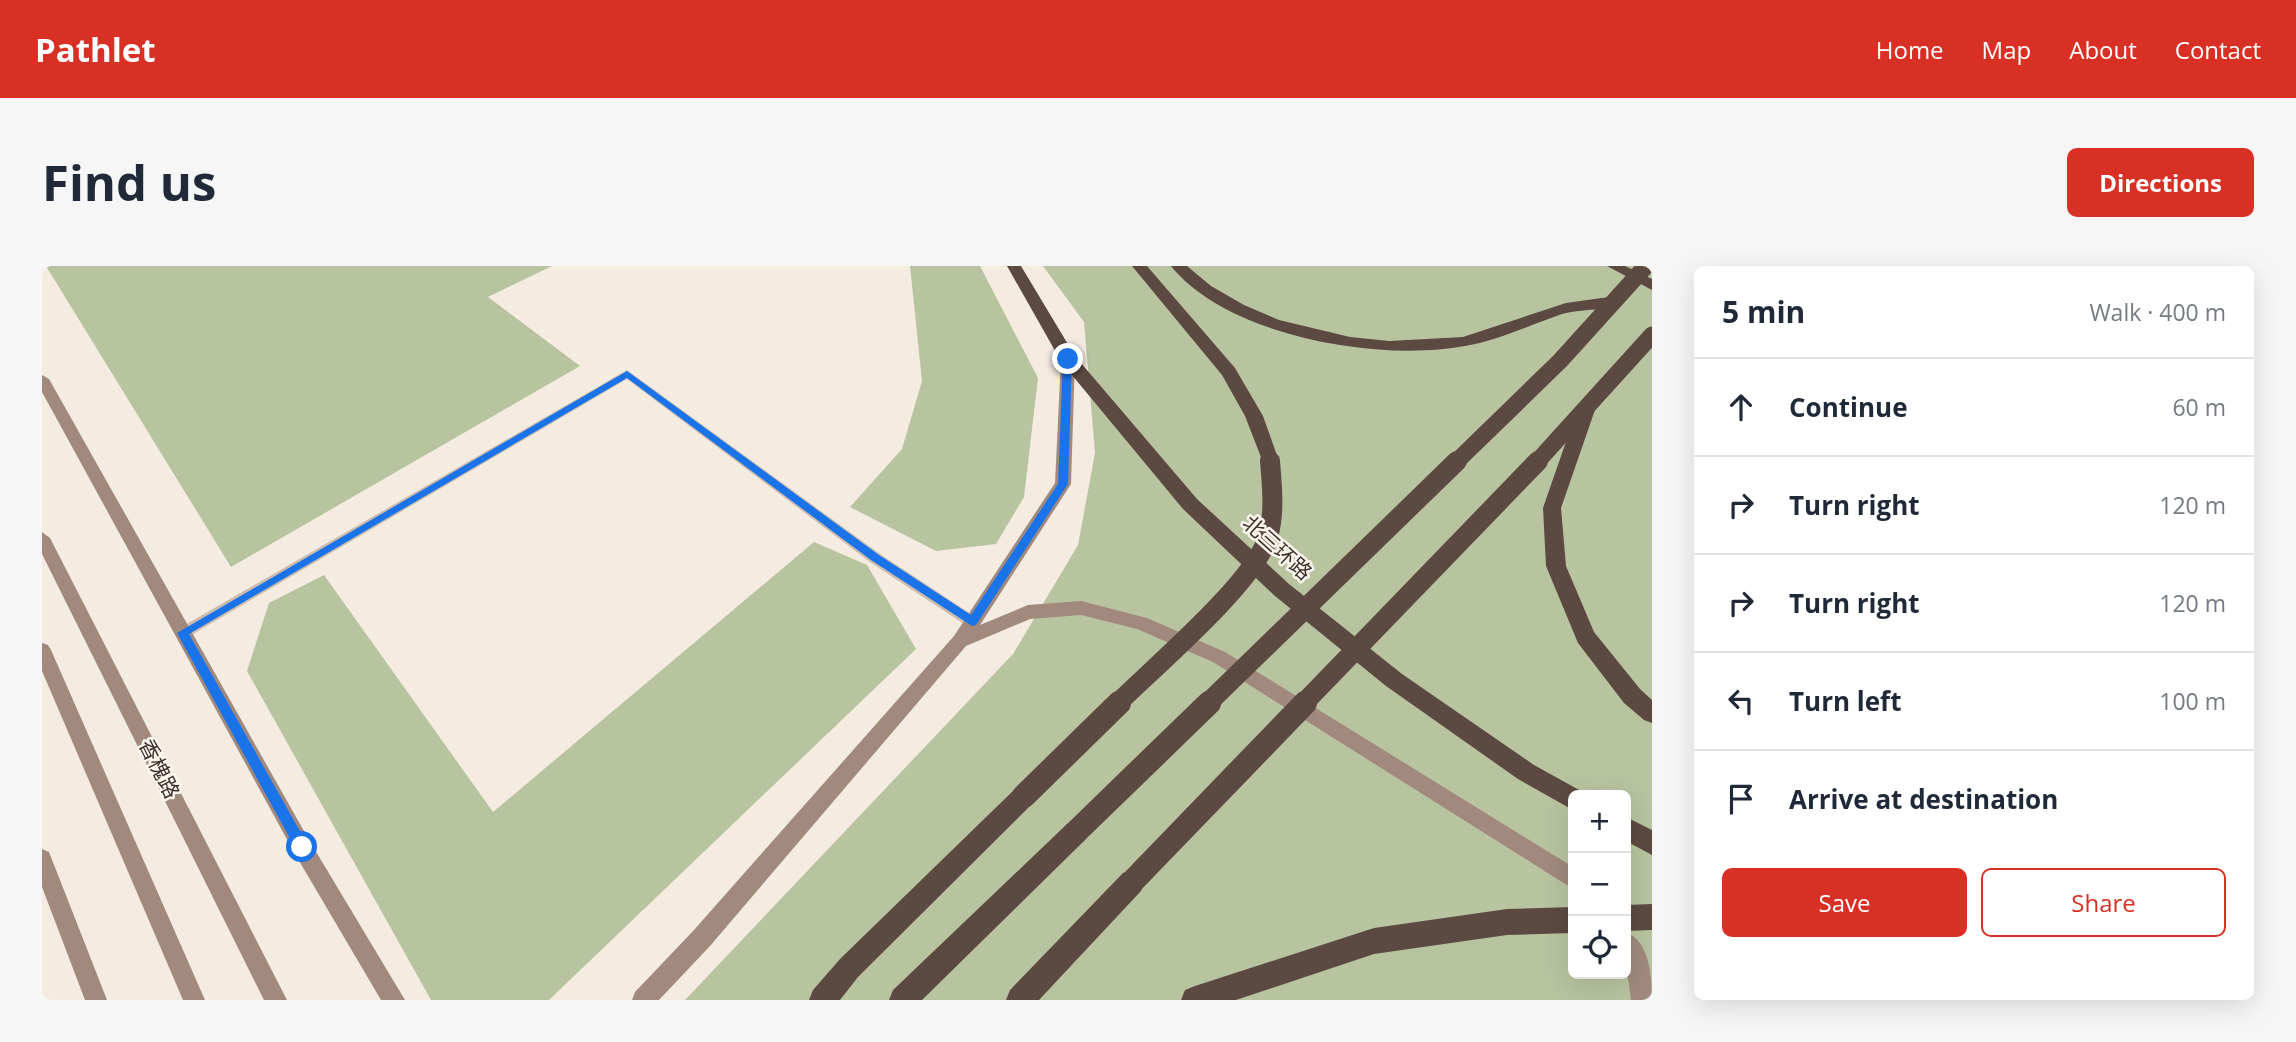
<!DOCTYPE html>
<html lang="en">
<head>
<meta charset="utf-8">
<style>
	body { margin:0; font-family:"Open Sans","Noto Sans SC",sans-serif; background:#f6f6f7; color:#1f2937 }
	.controls { position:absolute; right:21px; bottom:21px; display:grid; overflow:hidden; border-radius:10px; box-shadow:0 7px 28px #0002 }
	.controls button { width:63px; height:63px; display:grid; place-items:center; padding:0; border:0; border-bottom:2px solid #e0e1e3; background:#fff; color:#1f2937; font:35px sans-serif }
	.stop { position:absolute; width:21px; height:21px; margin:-16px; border:5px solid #1a73e8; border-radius:50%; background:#fff }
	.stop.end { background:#1a73e8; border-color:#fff; box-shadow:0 2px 7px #0008 }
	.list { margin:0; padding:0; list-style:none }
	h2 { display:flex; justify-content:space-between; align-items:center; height:91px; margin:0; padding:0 28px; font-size:30px }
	h2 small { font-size:23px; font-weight:400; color:#747a83 }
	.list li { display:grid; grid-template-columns:46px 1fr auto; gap:21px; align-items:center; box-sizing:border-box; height:98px; padding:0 28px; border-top:2px solid #e0e1e3 }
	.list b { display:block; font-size:26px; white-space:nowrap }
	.list em { font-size:23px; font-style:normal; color:#747a83 }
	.actions { display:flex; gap:14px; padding:21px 28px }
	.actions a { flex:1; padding:16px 0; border:2px solid #d93025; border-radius:10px; text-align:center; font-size:24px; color:#d93025 }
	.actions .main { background:#d93025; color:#fff }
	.icon { flex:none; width:38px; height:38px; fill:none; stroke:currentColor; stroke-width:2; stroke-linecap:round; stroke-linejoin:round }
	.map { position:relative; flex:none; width:1610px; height:734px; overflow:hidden; border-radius:10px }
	header { display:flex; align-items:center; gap:42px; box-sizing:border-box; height:98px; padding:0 35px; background:#d93025; color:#fff }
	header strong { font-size:33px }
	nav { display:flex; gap:38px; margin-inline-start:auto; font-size:24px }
	.intro { display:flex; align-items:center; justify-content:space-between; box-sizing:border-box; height:168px; padding:0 42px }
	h1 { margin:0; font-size:49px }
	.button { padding:18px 32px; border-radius:10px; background:#d93025; color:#fff; font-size:24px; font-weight:700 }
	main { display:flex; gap:42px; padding:0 42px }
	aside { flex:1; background:#fff; border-radius:10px; box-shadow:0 7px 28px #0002 }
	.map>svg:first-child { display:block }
	.green { fill:#b8c4a0; fill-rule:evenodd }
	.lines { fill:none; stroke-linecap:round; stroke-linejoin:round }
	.lane { fill:#cdbbac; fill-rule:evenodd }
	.secondary { fill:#a18a7d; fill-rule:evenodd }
	.highway { fill:#5c4a42; fill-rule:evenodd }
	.highway-bridge-far2 { stroke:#5c4a42; stroke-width:17 }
	.highway-bridge-far1 { stroke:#5c4a42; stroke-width:20 }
	.highway-bridge { stroke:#5c4a42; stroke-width:24 }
	.route { fill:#1a73e8 }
	.labels { text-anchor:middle; stroke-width:5; stroke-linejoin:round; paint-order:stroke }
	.street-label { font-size:21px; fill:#3b302b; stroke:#fbf5ee }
</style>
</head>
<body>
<header>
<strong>Pathlet</strong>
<nav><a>Home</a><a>Map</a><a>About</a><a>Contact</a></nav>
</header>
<div class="intro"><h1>Find us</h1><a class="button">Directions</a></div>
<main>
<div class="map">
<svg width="1610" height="734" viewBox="0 0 1610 734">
	<rect width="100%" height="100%" fill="#f4ebe1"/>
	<path class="green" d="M4,0H510L446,31L538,100L189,301Z
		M868,0H938L996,112L982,231L954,278L894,285L808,241L860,183L880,115Z
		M1001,0H1610V734H643L971,388L1036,279L1053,187L1042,56ZM1531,529H1584V708H1531Z
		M772,276L825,299L874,383L507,734H389L205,405L227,337L282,309L451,546Z"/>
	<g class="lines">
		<path class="lane" d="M585,104L838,288L935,352L937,356L935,360H925L828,296L585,113L146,371H136L134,367L136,363Z"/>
		<path class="secondary" d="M1026,89L1033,93L1029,218L938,359L986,339L1039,335L1105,352L1183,386L1531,601V623L1171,396L1095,363L1039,349L988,353L924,380L668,680L617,734H590L593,726L652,664L912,370L1013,217L1019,93Z
			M0,109L7,113L267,574L363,734H339L253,588L0,126Z
			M0,266L8,272L245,734H222L0,288Z
			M0,377L6,379L9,384L163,734H141L0,405Z
			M0,583L7,586L65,734H43L0,621Z
			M1584,666C1608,676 1610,711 1610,734H1589L1584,697Z"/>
		<path class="highway" d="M965,0H979L1033,90L1155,233L1247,318L1360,408L1492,499L1539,525L1541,529H1531V544L1476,513L1344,420L1233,330L1141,243L1020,97Z
			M1090,0H1105L1193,102L1221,150L1237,195L1234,199H1222L1203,150L1180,109Z
			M1129,0H1145L1169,20L1202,39L1237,54L1308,71L1347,75L1421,71L1524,37L1574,30L1582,35C1572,45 1536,43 1520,48C1488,59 1457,74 1423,80C1338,96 1186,71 1129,0Z
			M1565,0H1583L1610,13V24Z
			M1545,135L1554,141L1519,242L1524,300L1552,366L1598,423L1610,434V457L1602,454L1582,437L1536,377L1504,300L1501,242L1536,141Z
			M982,519L990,522L994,530L990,538L816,711L798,734H767L771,724L798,693L974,522Z
			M1584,551L1610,564V589L1584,575Z
			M1034,555L1043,558L1046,566L1043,574L880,734H847L851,724L1025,558Z
			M1090,604L1099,607L1103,616L1099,625L997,734H964L968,724L1081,607Z
			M1610,638V664L1584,665V639Z
			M1531,641V667L1465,669L1332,688L1194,734H1139L1143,724L1153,720L1332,662L1465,643Z"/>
		<path class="highway-bridge-far2" d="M1413,197L1518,95L1604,0
			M1494,197L1610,69"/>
		<path class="highway-bridge-far1" d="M1075,438C1111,402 1213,316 1226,271C1233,247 1230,220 1228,195
			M1165,438L1415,195
			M1261,438L1496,195"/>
		<path class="highway-bridge" d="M982,530L1077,437
			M1034,566L1167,437
			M1090,616L1263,437"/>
	</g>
	<path class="route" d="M1026,90L1030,93L1026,218L934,359L930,360L829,294L585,112L147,368L264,576V585L260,587L255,585L135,367L585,105L837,289L929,349L1016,218L1021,93Z"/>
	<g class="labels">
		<g class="street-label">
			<text transform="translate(1235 282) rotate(42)" y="7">北三环路</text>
			<text transform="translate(117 503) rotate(63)" y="7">香槐路</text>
		</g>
	</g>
</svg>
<div class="controls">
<button>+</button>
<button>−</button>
<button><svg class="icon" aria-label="locate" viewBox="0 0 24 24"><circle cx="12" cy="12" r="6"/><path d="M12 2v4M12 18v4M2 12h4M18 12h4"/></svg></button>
</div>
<div class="stop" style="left:260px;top:581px"></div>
<div class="stop end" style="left:1026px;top:93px"></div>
</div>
<aside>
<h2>5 min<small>Walk · 400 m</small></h2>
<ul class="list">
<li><svg class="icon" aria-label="ahead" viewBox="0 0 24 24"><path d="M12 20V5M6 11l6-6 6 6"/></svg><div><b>Continue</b></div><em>60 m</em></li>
<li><svg class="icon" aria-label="right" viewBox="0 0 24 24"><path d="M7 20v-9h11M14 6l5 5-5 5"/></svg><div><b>Turn right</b></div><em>120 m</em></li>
<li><svg class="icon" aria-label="right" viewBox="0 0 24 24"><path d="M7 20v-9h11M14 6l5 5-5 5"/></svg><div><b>Turn right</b></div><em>120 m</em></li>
<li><svg class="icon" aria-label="left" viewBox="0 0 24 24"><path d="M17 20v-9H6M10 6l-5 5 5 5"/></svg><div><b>Turn left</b></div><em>100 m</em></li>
<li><svg class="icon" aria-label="arrive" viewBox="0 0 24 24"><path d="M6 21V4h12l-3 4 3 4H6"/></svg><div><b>Arrive at destination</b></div></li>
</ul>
<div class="actions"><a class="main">Save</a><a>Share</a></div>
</aside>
</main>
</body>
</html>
